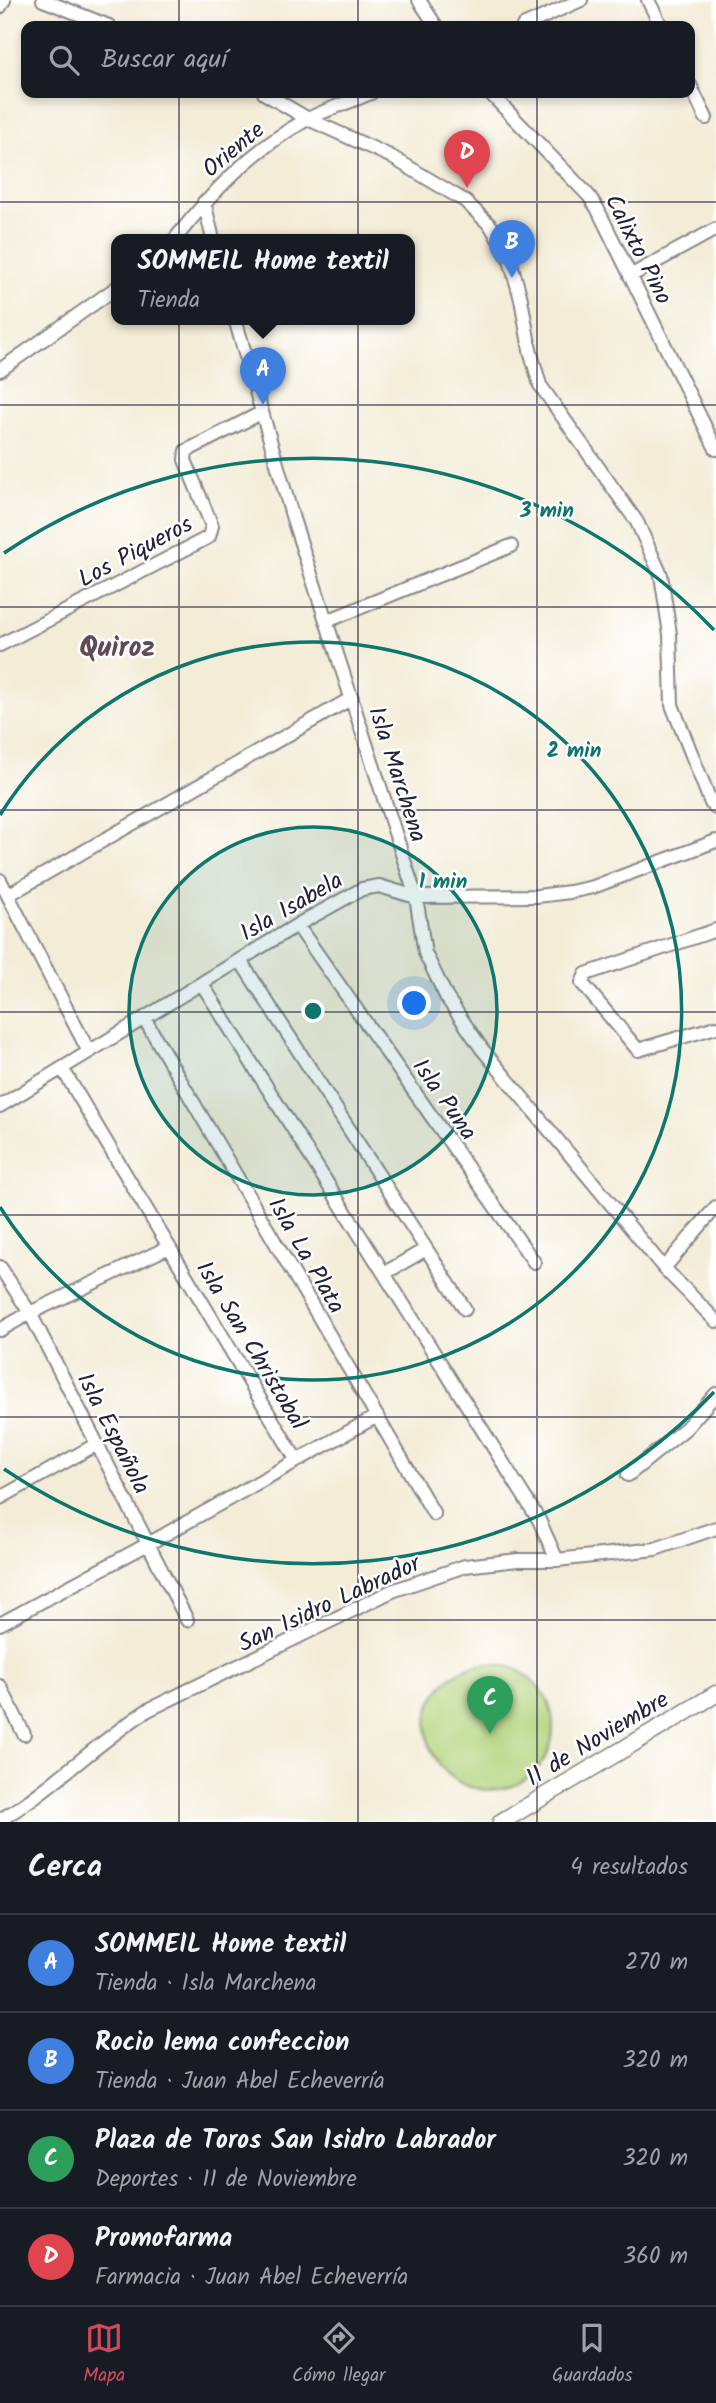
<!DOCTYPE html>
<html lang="es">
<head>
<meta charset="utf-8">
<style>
	body { margin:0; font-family:Kalam,sans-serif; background:#242831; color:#f1f3f6 }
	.you { position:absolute; left:415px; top:1004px; width:24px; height:24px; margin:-18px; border:5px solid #fff; border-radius:50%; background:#1a73e8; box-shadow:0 0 0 10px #1a73e833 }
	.badge { display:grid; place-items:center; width:46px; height:46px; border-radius:50%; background:#d1495b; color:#fff; font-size:23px; font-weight:700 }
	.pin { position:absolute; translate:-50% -58px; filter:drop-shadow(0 2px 4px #0008) }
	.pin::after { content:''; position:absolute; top:37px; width:24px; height:21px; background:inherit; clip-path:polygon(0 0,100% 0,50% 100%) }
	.popup { position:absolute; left:111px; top:234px; width:304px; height:91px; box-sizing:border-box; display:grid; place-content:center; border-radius:14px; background:#171b24; filter:drop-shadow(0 2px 5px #0005); font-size:23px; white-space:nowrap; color:#9ea1a6 }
	.popup b { font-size:26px; color:#f1f3f6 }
	.popup::after { content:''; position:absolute; left:50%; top:100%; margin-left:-14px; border:14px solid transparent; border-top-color:#171b24 }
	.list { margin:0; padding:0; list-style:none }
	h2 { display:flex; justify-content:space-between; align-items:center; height:91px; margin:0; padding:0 28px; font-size:30px }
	h2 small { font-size:23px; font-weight:400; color:#9ea1a6 }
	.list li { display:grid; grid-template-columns:46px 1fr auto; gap:21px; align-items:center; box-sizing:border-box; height:98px; padding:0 28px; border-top:2px solid #363941 }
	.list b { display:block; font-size:26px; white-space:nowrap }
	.list p { margin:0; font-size:23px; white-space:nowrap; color:#9ea1a6 }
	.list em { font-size:23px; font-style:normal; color:#9ea1a6 }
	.icon { flex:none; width:38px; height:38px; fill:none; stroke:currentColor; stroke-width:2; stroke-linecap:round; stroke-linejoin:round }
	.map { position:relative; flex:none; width:716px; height:1822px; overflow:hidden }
	.search { position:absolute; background:#171b24; box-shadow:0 4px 10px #0003; left:21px; right:21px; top:21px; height:77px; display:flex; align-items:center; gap:18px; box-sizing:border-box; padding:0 24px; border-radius:14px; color:#9ea1a6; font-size:26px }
	.sheet { height:483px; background:#171b24 }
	nav { display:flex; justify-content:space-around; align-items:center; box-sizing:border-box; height:98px; border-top:2px solid #363941; background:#171b24; font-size:19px; color:#9ea1a6 }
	nav a { display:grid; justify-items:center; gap:4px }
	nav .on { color:#d1495b }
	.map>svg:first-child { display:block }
	.green { fill:#b2d47d; stroke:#6a7b5c; stroke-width:2 }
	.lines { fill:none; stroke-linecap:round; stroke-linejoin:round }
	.minor-casing { stroke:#8a8789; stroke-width:16 }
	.tertiary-casing { stroke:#8a8789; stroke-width:19 }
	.minor { stroke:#fff; stroke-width:12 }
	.tertiary { stroke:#fff; stroke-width:16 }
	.grid { fill:none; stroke:#22223b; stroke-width:2; stroke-opacity:0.55 }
	.ring { fill:none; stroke:#0f766e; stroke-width:3.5 }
	.labels { text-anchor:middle; stroke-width:5; stroke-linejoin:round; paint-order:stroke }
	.street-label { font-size:24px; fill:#22223b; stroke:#fff }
	.quarter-label { font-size:28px; font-weight:bold; fill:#614a56; stroke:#fff }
	.centre { fill:#0f766e; stroke:#fff; stroke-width:3.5 }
	.ring-label { font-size:21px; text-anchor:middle; font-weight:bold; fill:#0f766e; stroke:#fff; stroke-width:5; stroke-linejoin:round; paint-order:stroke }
</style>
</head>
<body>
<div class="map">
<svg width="716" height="1822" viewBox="0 0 716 1822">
	<rect width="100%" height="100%" fill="#fff"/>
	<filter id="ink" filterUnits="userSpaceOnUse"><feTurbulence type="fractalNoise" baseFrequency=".0143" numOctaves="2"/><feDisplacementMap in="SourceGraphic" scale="14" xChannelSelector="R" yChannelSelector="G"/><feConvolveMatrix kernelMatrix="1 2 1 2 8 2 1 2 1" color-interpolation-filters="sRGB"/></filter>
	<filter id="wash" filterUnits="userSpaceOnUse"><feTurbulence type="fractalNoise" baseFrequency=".00686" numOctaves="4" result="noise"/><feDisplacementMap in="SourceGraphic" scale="28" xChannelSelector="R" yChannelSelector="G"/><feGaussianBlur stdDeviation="1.57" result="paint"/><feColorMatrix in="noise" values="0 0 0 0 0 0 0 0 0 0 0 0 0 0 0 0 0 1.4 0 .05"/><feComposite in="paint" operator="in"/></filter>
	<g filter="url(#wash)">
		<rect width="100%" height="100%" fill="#f3ecd7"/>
		<path class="green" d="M427 1727a63 63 0 1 1 126 0a63 63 0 1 1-126 0Z"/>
	</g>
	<g filter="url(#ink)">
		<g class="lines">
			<g class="minor-casing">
				<path id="minor" d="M43,0L109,26
					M419,0L436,26
					M648,0L661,26
					M0,7L4,0
					M523,26L581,0
					M690,85L706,118
					M264,93L308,119L390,156L465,201L491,226L510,260L521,299L530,350L540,385L637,522L661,575L670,634L672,705L711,803L716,808
					M490,93L589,196L597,208L716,449
					M204,202L213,239
					M175,239C213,191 252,150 306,120C327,109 350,102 371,93
					M630,276L716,229
					M235,319L293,519L416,897L425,953L447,998L482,1049L664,1268L716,1321
					M0,370L116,288
					M327,621L511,546
					M0,645L209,537L212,526L185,460L186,451L261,413
					M0,880L89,1052
					M8,895L352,698
					M297,925L534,1262
					M716,930L586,974L582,983L638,1050L716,1027
					M240,960L465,1309
					M202,984L539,1520L557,1560
					M144,1018L434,1514
					M62,1068L297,1461
					M0,1106L297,925L362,889L379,886L416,897L537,896L570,892L593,887L716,841
					M0,1267L30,1313L187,1620
					M664,1268L716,1207
					M385,1273L426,1249
					M0,1330L30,1313L169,1247
					M628,1475L686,1428L716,1394
					M0,1498L97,1444
					M0,1624L148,1544L377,1416
					M0,1686L24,1734
					M0,1820C53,1788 96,1743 148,1710L392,1591L465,1566L518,1560H557L655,1549L716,1528"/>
			</g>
			<g class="tertiary-casing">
				<path id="tertiary" d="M501,1822L716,1694"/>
			</g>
			<use href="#minor" class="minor"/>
			<use href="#tertiary" class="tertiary"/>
		</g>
	</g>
	<path class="grid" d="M179,0V26M358,0V26M537,0V26M179,93V1822M358,93V1822M537,93V1822M0,202H716M0,405H716M0,607H716M0,810H716M0,1012H716M0,1215H716M0,1417H716M0,1620H716"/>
	<circle cx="313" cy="1011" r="184" fill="#0f766e" fill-opacity=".12"/>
	<g class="ring">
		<circle cx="313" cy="1011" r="184"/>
		<path d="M0 815A369 369 0 1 1 0 1207"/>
		<path d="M714 1392A553 553 0 0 1 4 1469M4 553A553 553 0 0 1 714 630"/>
	</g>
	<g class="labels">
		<g class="street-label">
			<text transform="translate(233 149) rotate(-40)" y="8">Oriente</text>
			<text transform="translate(639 249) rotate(63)" y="8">Calixto Pino</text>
			<text transform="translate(135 551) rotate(-28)" y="8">Los Piqueros</text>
			<text transform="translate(398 774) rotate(72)" y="8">Isla Marchena</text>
			<text transform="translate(291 906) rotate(-30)" y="8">Isla Isabela</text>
			<text transform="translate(445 1099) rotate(55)" y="8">Isla Puna</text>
			<text transform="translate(307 1255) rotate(60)" y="8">Isla La Plata</text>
			<text transform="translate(252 1345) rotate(59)" y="8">Isla San Christobal</text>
			<text transform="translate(114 1433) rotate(63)" y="8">Isla Española</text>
			<text transform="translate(329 1603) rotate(-25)" y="8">San Isidro Labrador</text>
			<text transform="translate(597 1738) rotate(-31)" y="8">11 de Noviembre</text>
		</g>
		<g class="quarter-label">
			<text x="117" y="656">Quiroz</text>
		</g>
	</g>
	<circle cx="313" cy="1011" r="10" class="centre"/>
	<g class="ring-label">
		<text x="547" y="517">3 min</text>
		<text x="574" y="757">2 min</text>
		<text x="443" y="888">1 min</text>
	</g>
</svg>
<div class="you"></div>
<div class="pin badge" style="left:263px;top:405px;background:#3f7fe0">A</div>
<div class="popup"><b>SOMMEIL Home textil</b>Tienda</div>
<div class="pin badge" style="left:512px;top:278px;background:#3f7fe0">B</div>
<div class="pin badge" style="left:490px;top:1734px;background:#2e9e5b">C</div>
<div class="pin badge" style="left:467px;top:188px;background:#e0444e">D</div>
<div class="search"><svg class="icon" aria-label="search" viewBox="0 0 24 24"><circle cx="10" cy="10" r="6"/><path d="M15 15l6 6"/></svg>Buscar aquí</div>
</div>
<section class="sheet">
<h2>Cerca<small>4 resultados</small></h2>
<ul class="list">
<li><span class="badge" style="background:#3f7fe0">A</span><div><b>SOMMEIL Home textil</b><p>Tienda · Isla Marchena</p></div><em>270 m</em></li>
<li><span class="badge" style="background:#3f7fe0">B</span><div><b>Rocio lema confeccion</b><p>Tienda · Juan Abel Echeverría</p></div><em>320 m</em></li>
<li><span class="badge" style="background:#2e9e5b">C</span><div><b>Plaza de Toros San Isidro Labrador</b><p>Deportes · 11 de Noviembre</p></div><em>320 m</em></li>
<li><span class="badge" style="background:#e0444e">D</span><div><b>Promofarma</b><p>Farmacia · Juan Abel Echeverría</p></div><em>360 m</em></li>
</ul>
</section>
<nav>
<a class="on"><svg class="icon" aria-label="map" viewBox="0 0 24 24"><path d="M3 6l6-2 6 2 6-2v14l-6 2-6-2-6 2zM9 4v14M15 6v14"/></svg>Mapa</a>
<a><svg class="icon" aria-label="directions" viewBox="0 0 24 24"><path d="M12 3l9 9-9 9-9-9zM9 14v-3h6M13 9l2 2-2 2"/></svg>Cómo llegar</a>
<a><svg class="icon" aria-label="saved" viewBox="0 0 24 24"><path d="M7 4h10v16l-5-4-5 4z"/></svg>Guardados</a>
</nav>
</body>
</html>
